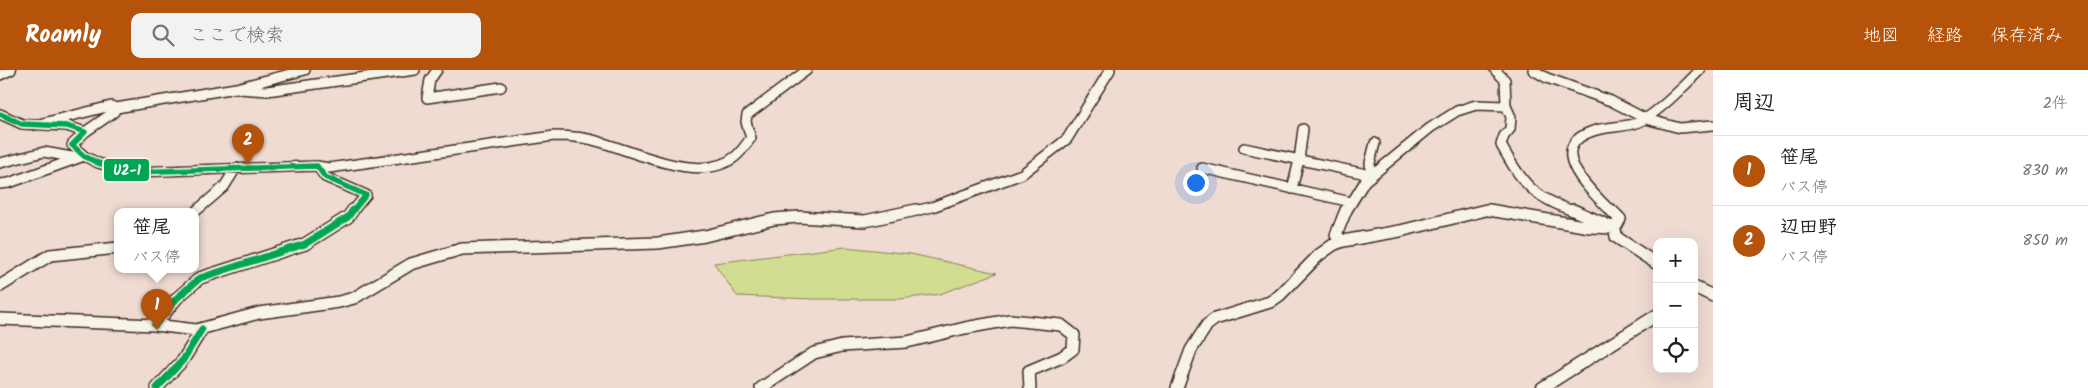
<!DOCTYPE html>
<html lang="ja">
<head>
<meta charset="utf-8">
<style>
	body { margin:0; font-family:Kalam,"Klee One",sans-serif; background:#f2f2f2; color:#202124 }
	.controls { position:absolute; right:15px; bottom:15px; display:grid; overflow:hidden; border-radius:10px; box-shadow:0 5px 20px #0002 }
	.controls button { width:45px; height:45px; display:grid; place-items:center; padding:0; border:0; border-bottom:1px solid #e0e0e0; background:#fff; color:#202124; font:25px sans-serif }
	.you { position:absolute; left:1195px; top:112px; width:18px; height:18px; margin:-12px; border:4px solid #fff; border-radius:50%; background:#1a73e8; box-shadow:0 0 0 8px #1a73e833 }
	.badge { display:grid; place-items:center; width:32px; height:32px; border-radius:50%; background:#b45309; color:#fff; font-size:16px; font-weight:700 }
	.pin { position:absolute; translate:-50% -41px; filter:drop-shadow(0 1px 2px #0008) }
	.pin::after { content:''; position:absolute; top:26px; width:18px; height:15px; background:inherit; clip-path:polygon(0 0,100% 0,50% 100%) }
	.popup { position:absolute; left:114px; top:138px; width:85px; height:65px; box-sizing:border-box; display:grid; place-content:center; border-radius:10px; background:#fff; filter:drop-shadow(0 1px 4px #0005); font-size:16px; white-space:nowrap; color:#757577 }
	.popup b { font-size:19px; color:#202124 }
	.popup::after { content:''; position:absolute; left:50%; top:100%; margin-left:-10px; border:10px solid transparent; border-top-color:#fff }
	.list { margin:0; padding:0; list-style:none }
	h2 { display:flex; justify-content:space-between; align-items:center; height:65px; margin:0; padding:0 20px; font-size:21px }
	h2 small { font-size:16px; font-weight:400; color:#757577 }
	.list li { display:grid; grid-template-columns:32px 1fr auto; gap:15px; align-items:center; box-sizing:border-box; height:70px; padding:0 20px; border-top:1px solid #e0e0e0 }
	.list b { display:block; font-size:19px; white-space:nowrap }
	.list p { margin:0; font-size:16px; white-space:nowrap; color:#757577 }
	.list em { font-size:16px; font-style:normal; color:#757577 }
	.icon { flex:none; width:28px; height:28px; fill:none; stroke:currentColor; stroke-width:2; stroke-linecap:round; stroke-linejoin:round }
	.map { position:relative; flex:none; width:1713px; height:318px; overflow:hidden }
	header { display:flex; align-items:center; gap:30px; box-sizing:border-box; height:70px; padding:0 25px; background:#b45309; color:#fff }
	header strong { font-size:24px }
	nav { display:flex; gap:28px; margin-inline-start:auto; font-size:18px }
	.search { width:350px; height:45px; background:#f2f2f2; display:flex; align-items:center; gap:12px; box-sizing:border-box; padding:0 18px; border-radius:10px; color:#757577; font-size:19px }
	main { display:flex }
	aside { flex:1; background:#fff }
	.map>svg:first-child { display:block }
	.green { fill:#d1de92; stroke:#868458 }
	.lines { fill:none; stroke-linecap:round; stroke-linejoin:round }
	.minor-far1-casing { stroke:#3b2a1e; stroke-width:12 }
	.minor-casing { stroke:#3b2a1e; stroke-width:14 }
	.minor-far1 { stroke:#f7f3e8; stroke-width:9 }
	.minor { stroke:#f7f3e8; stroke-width:11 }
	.bus-1-far1-casing { stroke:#f7f3e8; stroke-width:9 }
	.bus-1-casing { stroke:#f7f3e8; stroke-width:11 }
	.bus-1-far1 { stroke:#00a651; stroke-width:5.5 }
	.bus-1 { stroke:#00a651; stroke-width:7 }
	.line-badge { stroke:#f7f3e8; stroke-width:2 }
	.badge-label { font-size:14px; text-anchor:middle; font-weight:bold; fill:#fff }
</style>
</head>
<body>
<header>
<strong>Roamly</strong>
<div class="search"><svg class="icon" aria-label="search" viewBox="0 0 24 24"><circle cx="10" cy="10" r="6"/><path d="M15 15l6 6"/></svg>ここで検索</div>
<nav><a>地図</a><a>経路</a><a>保存済み</a></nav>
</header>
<main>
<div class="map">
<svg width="1713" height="318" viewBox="0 0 1713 318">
	<rect width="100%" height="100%" fill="#f0dbd2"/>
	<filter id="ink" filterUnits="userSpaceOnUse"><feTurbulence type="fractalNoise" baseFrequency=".02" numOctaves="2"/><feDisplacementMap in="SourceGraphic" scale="10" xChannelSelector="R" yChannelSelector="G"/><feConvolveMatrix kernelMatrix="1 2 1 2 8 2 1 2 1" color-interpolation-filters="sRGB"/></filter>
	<g filter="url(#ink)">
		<path class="green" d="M846,177L911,184L997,203L940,224L900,229H813L737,226L714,193Z"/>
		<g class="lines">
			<g class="minor-far1-casing">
				<path id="minor-far1" d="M437,0L430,10L427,28L501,17
					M1495,0L1505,10L1506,36L1511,47L1510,59L1504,66L1501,75C1523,115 1533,127 1576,142
					M1533,0L1547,8L1611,31L1646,49L1680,58L1713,55
					M0,5L11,0
					M240,19L267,21L415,0
					M116,38L114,42L85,62L72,75L84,86L98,93L133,102L317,96L329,98L554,66C570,66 585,67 600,72C636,82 702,115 736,86C742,81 746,74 751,68L746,52L747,45L807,0
					M0,44L22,54L67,56L85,62
					M35,55L111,36L116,38L236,18L305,0
					M1244,78L1371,105
					M0,93L44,82L77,88
					M317,96L325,107L366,125L352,142
					M1202,98L1351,132
					M1371,105L1370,93L1375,73
					M0,114L9,113L84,86
					M1292,119L1299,90L1303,59
					M196,141L224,117L236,98
					M910,142L932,137L1022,104L1067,69L1110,0
					M1346,142L1365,111L1430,58L1457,41L1476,35L1506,36
					M1480,142L1487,140L1497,142
					M1612,142C1592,122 1542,78 1593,61C1608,56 1624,58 1639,52C1655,45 1687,14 1700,0"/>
			</g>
			<g class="minor-casing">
				<path id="minor" d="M1489,140L1590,157L1615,158
					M1573,140L1614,158
					M1611,140L1620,149L1615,158L1616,167L1657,194
					M1343,171L1336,165L1346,140
					M0,216L50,185L118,178
					M1694,217L1713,226
					M0,249L155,255L196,260L259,243L339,232L354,228L411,194L462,179L658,173L705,166L774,149L799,147L865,151L916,140
					M155,255L177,228L200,208L305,174L348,147L353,140
					M157,318L183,290L202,259
					M761,318L814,283L842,276L907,272L965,258L1010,250L1061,255L1074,265L1073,279L1062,287L1029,301L1030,318
					M1177,318L1191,280L1207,255L1215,249L1270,232L1280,225L1319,185L1333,175L1343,171L1400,161L1486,140
					M1542,318L1657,245"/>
			</g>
			<use href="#minor-far1" class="minor-far1"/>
			<use href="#minor" class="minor"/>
			<g class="bus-1-far1-casing">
				<path id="bus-1-far1" d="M0,44L22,54L67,56L85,62L72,75L84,86L98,93L133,102L317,96L325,107L366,125L352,142"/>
			</g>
			<g class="bus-1-casing">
				<path id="bus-1" d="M155,255L177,228L200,208L305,174L348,147L353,140
					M157,318L183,290L202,259"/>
			</g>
			<use href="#bus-1-far1" class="bus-1-far1"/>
			<use href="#bus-1" class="bus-1"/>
		</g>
	</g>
	<rect class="line-badge" x="103" y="88" width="47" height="24" rx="5" fill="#00a651"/>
	<g class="badge-label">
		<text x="127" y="105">U2-1</text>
	</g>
</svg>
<div class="controls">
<button>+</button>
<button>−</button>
<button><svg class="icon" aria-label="locate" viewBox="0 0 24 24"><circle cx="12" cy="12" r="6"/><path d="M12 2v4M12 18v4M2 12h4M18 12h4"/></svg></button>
</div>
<div class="you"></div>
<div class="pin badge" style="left:157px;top:260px">1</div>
<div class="popup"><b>笹尾</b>バス停</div>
<div class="pin badge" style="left:248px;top:95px">2</div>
</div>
<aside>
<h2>周辺<small>2件</small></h2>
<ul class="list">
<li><span class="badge">1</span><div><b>笹尾</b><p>バス停</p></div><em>830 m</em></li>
<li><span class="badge">2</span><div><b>辺田野</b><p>バス停</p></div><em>850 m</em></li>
</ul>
</aside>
</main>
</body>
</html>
